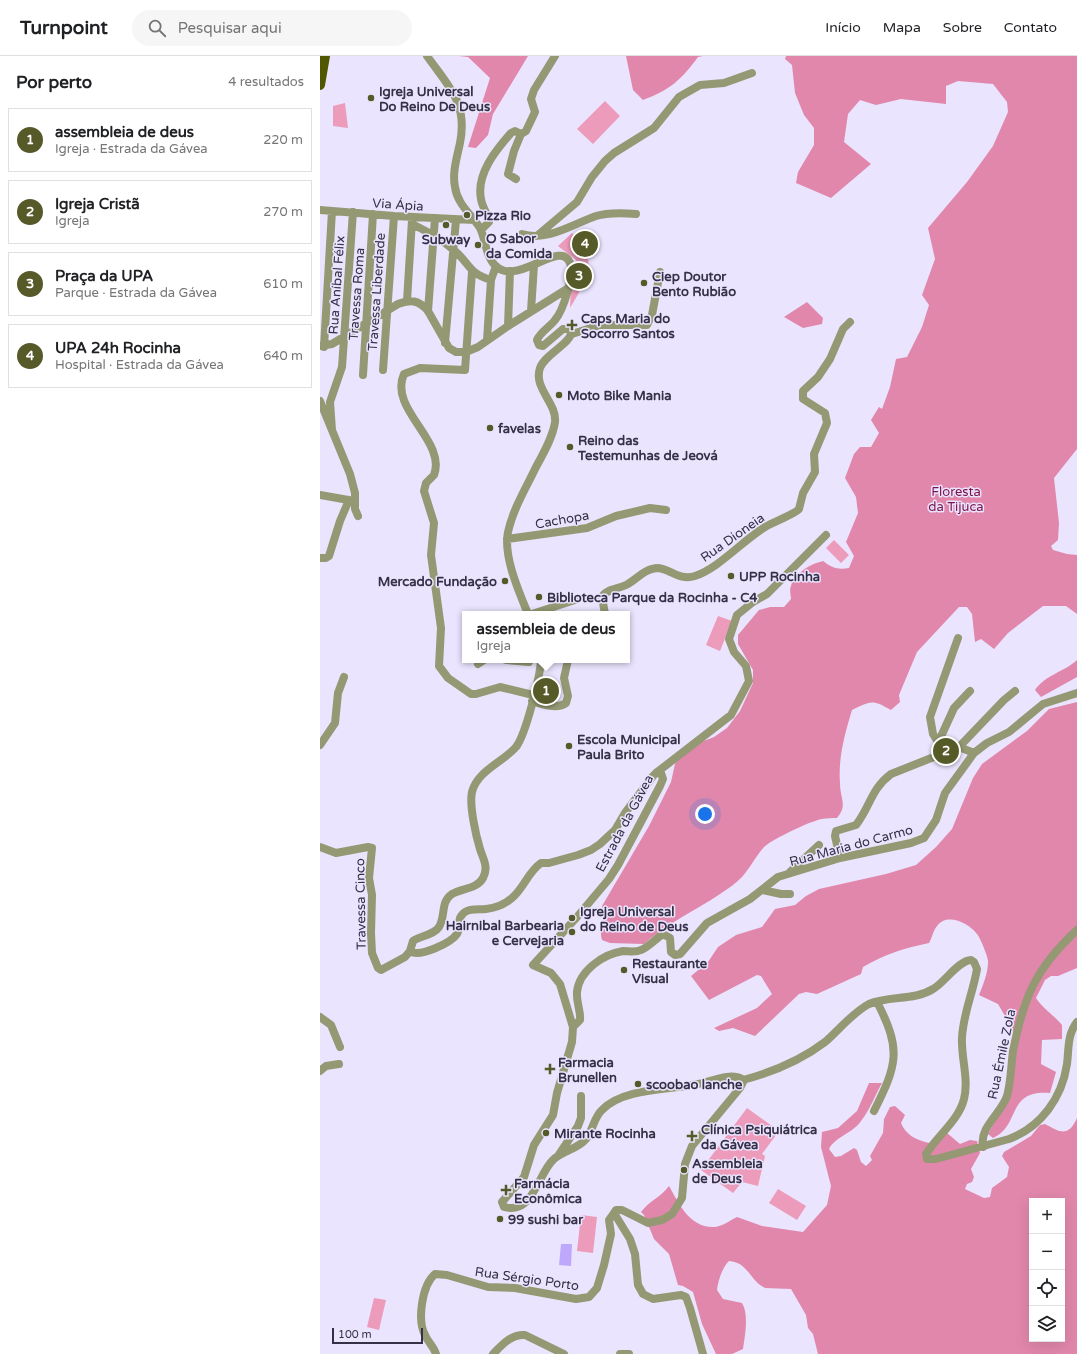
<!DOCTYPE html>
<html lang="pt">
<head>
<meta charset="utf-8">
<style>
	body { margin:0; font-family:"Varela Round",sans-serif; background:#f6f6f6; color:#202124 }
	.controls { position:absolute; right:12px; bottom:12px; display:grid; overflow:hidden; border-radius:0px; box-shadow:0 4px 16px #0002 }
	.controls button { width:36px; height:36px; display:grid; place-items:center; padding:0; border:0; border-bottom:1px solid #e0e0e0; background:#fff; color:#202124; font:20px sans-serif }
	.scale { position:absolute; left:12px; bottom:10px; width:91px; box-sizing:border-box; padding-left:4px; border:2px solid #352f47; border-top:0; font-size:11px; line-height:14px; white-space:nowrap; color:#352f47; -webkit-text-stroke:3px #eae4fe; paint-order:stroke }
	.you { position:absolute; left:385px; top:758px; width:14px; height:14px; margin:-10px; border:3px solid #fff; border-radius:50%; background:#1a73e8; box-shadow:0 0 0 6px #1a73e833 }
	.badge { display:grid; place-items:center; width:26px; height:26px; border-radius:50%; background:#555a28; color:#fff; font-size:13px; font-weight:700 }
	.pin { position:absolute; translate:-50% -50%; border:2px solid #fff; box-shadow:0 1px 4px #0006 }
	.popup { position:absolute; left:142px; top:555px; width:168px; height:52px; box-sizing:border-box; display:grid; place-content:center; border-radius:0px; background:#fff; filter:drop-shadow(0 1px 3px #0005); font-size:13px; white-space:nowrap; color:#757577 }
	.popup b { font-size:15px; color:#202124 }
	.popup::after { content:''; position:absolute; left:50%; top:100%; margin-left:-8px; border:8px solid transparent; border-top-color:#fff }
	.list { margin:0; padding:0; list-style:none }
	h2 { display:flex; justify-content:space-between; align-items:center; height:52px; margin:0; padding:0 16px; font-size:17px }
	h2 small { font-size:13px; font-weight:400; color:#757577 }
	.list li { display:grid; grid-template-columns:26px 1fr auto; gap:12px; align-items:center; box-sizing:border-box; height:64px; margin:0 8px 8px; padding:0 8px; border:1px solid #e0e0e0; border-radius:0px }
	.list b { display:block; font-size:15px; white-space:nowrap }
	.list p { margin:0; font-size:13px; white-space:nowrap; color:#757577 }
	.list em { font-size:13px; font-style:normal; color:#757577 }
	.icon { flex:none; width:22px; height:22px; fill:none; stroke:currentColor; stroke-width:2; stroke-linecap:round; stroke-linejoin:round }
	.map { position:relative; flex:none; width:757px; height:1298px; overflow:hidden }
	header { display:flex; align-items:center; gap:24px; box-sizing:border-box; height:56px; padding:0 20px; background:#fff; border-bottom:1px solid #e0e0e0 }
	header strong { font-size:19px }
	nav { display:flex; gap:22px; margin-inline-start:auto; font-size:14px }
	.search { width:280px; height:36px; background:#f6f6f6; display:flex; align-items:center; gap:10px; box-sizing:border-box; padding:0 14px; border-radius:22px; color:#757577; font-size:15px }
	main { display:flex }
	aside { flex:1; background:#fff }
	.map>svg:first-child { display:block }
	.green { fill:#ec9bba }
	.forest { fill:#e187ab; fill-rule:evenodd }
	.water { fill:#bda8fb }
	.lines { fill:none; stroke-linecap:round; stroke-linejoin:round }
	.minor { stroke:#949974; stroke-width:8 }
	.major { stroke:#515700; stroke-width:10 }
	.poi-dot { fill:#555a28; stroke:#eae4fe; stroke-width:1.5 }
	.labels { text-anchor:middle; stroke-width:3; stroke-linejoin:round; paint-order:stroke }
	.poi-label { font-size:13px; font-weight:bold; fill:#352f47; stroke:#eae4fe; text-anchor:start }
	.street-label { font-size:13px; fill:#352f47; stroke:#eae4fe }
	.park-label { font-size:13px; fill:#7d124a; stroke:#eae4fe }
</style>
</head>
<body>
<header>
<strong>Turnpoint</strong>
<div class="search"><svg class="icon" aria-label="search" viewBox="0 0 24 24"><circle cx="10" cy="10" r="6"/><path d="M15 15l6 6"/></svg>Pesquisar aqui</div>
<nav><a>Início</a><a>Mapa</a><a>Sobre</a><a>Contato</a></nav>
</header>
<main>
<aside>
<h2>Por perto<small>4 resultados</small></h2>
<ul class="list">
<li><span class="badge">1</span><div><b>assembleia de deus</b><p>Igreja · Estrada da Gávea</p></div><em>220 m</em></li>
<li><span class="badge">2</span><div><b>Igreja Cristã</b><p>Igreja</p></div><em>270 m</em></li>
<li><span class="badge">3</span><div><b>Praça da UPA</b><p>Parque · Estrada da Gávea</p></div><em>610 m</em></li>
<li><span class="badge">4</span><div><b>UPA 24h Rocinha</b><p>Hospital · Estrada da Gávea</p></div><em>640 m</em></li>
</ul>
</aside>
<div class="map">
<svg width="757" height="1298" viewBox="0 0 757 1298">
	<rect width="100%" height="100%" fill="#eae4fe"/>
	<path class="green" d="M285,45L300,60L273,88L257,73Z
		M25,47L28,72L13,70V50Z
		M252,177C257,183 264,191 267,198C273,214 258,239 250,252L251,230L256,204L238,190Z
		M514,484L529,499L521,507L506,492Z
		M398,560L412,565L400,595L386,589Z
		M427,1052L459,1075L442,1098L445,1100L438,1130L422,1126L413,1137L381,1114Z
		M458,1133L486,1150L477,1164L449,1147Z
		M261,1159L277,1161L273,1197L257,1195Z
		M54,1242L66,1244L59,1274L47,1271Z"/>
	<path class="forest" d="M139,0H208L173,58L168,79L156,92L148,91L170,22L148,1Z
		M306,0H383L378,1C361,24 350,34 323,44L313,34Z
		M466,0H757V393L734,422L739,467L738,484L731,490L733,494L747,498L757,499V558L746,550H723L688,577L674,593L661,583L655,586L652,558L647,551H639L597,596L579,639L580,646L571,654C552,643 551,645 532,654C525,677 518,702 520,727C520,743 528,749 517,762C512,762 507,762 502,763C490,765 453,783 444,791C436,800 430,812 422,821C416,827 408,833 400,838C375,855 347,867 324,888L290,887L282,884C278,872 286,861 282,850L329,770L351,726L355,708L360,699L376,688L394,681L407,672L420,655L433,627V614L418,588V579L439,554L450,551H464L471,543C471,539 469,534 471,530C475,517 490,508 503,505C512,512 518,514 529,512L534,500L526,486L538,457L536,441L525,422L534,398L540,391H551L559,377L551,364L559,351L562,353L570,331L576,303L587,301L602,271L609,249L602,239L615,203L608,172L647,126L673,90L688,56L687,46L673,28L638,25L626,30V48L581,43L556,49L540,44L528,58L524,86L551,108L511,142L476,127L478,116L494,89V72L484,59L475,37L472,9L465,3Z
		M487,246L503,262L502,268L483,272L464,261Z
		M757,604V621L721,641L715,634C725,619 744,616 757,604Z
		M757,646V912L738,920H731L725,924L716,942C724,954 733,958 742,969V983L722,984L721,1008L736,1016L730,1037C686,1033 701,1070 673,1082L668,1078L692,1034L696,998L692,972L678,948L659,939C663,929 668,917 668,906C669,903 660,881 657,878C649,867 627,856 617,870C613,875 612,882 609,887C585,892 565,898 543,911L541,918L497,938L486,936L479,938L435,980L413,972L399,975L394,972L437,952L452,938L441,920L437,919L389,944L371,920L388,906L398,891L416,879L442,871L455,853L475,849L486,840L499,833L566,818L596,809L616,791L632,773L653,722L662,708L707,675L729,653Z
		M549,1027H562C555,1039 550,1054 541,1065C533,1077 515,1081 509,1093L515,1101L521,1100L534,1092L537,1094L541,1106L546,1110L552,1104L550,1100L563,1077L564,1063L570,1051L575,1050L585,1059L581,1067C586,1079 596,1084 609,1087L627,1077L640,1088L650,1084L657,1085L660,1097L651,1113L654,1121L652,1126L647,1128L645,1133L664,1142L670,1141L672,1132L687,1121L689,1111L682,1100L684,1096L711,1080L720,1069L725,1068C740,1076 748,1082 757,1062V1298H498L493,1278L488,1272L486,1259L471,1233L445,1232C430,1225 428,1206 409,1205C402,1212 398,1225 397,1234L403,1243L422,1247C429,1258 425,1280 423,1293L412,1298H396L382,1268L373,1236L363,1230L358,1229L349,1198L334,1183L324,1159L321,1156C329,1145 341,1141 349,1130C359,1148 370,1172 394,1171C401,1171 411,1164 417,1161L442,1170L483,1176L507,1149L511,1130L501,1091L502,1076L518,1072L537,1055ZM712,1145H742V1283H712Z"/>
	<path class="water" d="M241,1188H252L251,1210L239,1209Z"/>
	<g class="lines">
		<path class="minor" d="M107,0C129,31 148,47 140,87C137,101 132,117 135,131C137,148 152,159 160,172C165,182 165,194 171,204C191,239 240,180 250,207C255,218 243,255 235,264C230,271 220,276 217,284L219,289L223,290L243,273H249L251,276C252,287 225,298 220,312C213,332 237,347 235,366C233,381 223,398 216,411C206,432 193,453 188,476C183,500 199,536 208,558
			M196,123L188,118L194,95L201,78L206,75L215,56L211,43L214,34L235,0
			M0,154L74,160L154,164
			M92,168C108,176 122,183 135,195C150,208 148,217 171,224
			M161,174L169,166C168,158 162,151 161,143C156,118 176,94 191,77L195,75L201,78
			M202,178C227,186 253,168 276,160C289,156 304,157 316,158
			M218,179L257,146L272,121L285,105L294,97L334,72L359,41L380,29L404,27L432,17
			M152,216L145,314L100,312L84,318C68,353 127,385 114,419L106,427L104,435L114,467L111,499L121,572L119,610L128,622L151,638H156L180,631L213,639
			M87,245L92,164
			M108,255L115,162
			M211,255L214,209
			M188,270L190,215
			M252,278L280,269H327L332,259L340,216
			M167,284L171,224L176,210
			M125,287L136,164
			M0,290L12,288L78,248C90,243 99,244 108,255L129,292L136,296H146L158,291L188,270L247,233
			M4,291L12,155
			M63,314L74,160
			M43,319L53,158
			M0,345L30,418L35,437V453L38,460
			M12,374L10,346L22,311L33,156
			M0,439L34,445
			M187,483L267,472L296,460L330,452L346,454
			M0,502H6L9,500L20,465L29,444
			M212,558L258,543
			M285,558L282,541C286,533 298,533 306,529C316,524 325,512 338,512C351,513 359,525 375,520C399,512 422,485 445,471C453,466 475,458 479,453L483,437L495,416L494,398L507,367L505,357L483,343V335L498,321L510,303L523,273L530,266
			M186,604L209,606
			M221,604C220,621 206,678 196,691C183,706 157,715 152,736C149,749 156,780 160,793C163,803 169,811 163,822C157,833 142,832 132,838C120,846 126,860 119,871C114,879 100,880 93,885L90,895C99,902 131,887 137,878C141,871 136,862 145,856C151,852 160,854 166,853C175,852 185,848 192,842C204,832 208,816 221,807H229L258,799L271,794L280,788L295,774L305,757L333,720L336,717H341L343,723L340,730L298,809L289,823L257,861L213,909L231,917L240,928L253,971L252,986L237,1037L233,1059L214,1089L204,1121L182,1146L184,1151C213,1159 218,1118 233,1104C242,1095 258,1093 266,1083C273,1074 274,1061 282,1054C303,1032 349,1034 378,1028C390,1026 410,1016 422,1023L423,1026L420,1032L372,1090L365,1108L362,1142L352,1158L342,1164L328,1167L302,1154H296L294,1157L310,1183L315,1198L318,1229L323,1238L333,1243L361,1239L366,1241L370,1252L383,1298
			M158,608L164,604
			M212,645C221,648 237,654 246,647L248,640L244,622L248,604
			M618,687L634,652L650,635
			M0,689L15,667L18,637L24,621
			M639,691L654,697
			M624,696L613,678L610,661L638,582
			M336,717L411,659L429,625L426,610L414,596L409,583L417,559L433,546L447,538L506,479
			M0,791L16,797L48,791L52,792L49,822L52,839L51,877L52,897L58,912L61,914L85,901L90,895
			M520,802L515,780L516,775L536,769C550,751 551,733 571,718L639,691L684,644L695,635
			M470,816L499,789
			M442,834L461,838H470
			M0,961L11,969L20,991
			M253,971L260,964C261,955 256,946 257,936C259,915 283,898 303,895C309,895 315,897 321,894C330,890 335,883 343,878L350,882L351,896L355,899L360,898L387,867L430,843L458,821L520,802L591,787L604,782L616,764L625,737L654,697L667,687L689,676L723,648L757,637
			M0,1015L6,1010L19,1008
			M423,1024C453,1016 480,1005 505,986C519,974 532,957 549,948C569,939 594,945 613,933C624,927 639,904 651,904L654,906L657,913C653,937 643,958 642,982C641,1002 649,1023 644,1043C639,1064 617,1080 606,1098L607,1103H616L689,1083C721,1071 742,1042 747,1008C749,993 747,979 757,966
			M554,1055C577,1009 582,994 557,946
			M663,1091C659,1071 681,1058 687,1040C691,1026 691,1010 693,995C704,940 716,912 757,874
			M238,1100L258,1070L261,1062V1040
			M116,1298C114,1291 108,1286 105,1279C97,1264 102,1229 115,1218L127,1219L168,1231L195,1232L256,1243L269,1241L277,1232L284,1209L291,1178L289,1164L294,1157
			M173,1298C182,1289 191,1278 205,1279L244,1298
			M300,1298H309"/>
		<path class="major" d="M0,29L5,0"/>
	</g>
	<g class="poi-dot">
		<circle cx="51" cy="42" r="4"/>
		<circle cx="147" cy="159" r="4"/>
		<circle cx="126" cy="169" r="4"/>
		<circle cx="158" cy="189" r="4"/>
		<circle cx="324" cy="227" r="4"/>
		<path d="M250 263h4v4h4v4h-4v4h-4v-4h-4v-4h4z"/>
		<circle cx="239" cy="339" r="4"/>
		<circle cx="170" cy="372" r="4"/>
		<circle cx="250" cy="391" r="4"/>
		<circle cx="411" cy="520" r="4"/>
		<circle cx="185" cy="525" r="4"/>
		<circle cx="219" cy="541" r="4"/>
		<circle cx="249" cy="690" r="4"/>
		<circle cx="252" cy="862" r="4"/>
		<circle cx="252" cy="876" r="4"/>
		<circle cx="304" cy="914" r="4"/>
		<path d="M228 1007h4v4h4v4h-4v4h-4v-4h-4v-4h4z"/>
		<circle cx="318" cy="1028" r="4"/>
		<circle cx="226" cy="1077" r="4"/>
		<path d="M370 1074h4v4h4v4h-4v4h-4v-4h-4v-4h4z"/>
		<circle cx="364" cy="1114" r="4"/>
		<path d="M184 1128h4v4h4v4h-4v4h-4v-4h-4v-4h4z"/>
		<circle cx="180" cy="1163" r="4"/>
	</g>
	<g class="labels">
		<g class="poi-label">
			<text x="59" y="40">Igreja Universal<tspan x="59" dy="15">Do Reino De Deus</tspan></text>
			<text x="155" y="164">Pizza Rio</text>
			<text x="166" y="187">O Sabor<tspan x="166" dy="15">da Comida</tspan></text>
			<text x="126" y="188" text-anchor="middle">Subway</text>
			<text x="332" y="225">Ciep Doutor<tspan x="332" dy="15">Bento Rubião</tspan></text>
			<text x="261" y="267">Caps Maria do<tspan x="261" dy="15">Socorro Santos</tspan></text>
			<text x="247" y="344">Moto Bike Mania</text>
			<text x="178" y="377">favelas</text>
			<text x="258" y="389">Reino das<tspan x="258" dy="15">Testemunhas de Jeová</tspan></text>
			<text x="419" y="525">UPP Rocinha</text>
			<text x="177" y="530" text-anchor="end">Mercado Fundação</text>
			<text x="227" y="546">Biblioteca Parque da Rocinha - C4</text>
			<text x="257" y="688">Escola Municipal<tspan x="257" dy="15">Paula Brito</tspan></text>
			<text x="260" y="860">Igreja Universal<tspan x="260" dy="15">do Reino de Deus</tspan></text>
			<text x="244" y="874" text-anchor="end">Hairnibal Barbearia<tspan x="244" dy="15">e Cervejaria</tspan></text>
			<text x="312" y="912">Restaurante<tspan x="312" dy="15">Visual</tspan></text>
			<text x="238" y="1011">Farmacia<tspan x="238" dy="15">Brunellen</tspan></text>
			<text x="326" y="1033">scoobao lanche</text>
			<text x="381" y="1078">Clínica Psiquiátrica<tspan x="381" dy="15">da Gávea</tspan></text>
			<text x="234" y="1082">Mirante Rocinha</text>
			<text x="372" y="1112">Assembleia<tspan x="372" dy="15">de Deus</tspan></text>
			<text x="194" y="1132">Farmácia<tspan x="194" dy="15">Econômica</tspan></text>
			<text x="188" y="1168">99 sushi bar</text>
		</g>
		<g class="street-label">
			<text transform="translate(78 148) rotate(4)" y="5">Via Ápia</text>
			<text transform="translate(16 229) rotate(-86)" y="5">Rua Aníbal Félix</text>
			<text transform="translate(56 236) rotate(-86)" y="5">Travessa Liberdade</text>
			<text transform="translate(36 238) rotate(-86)" y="5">Travessa Roma</text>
			<text transform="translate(242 463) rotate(-10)" y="5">Cachopa</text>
			<text transform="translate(412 481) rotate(-35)" y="5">Rua Dioneia</text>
			<text transform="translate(304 767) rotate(-62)" y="5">Estrada da Gávea</text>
			<text transform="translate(531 789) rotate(-15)" y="5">Rua Maria do Carmo</text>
			<text transform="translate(40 848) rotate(-91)" y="5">Travessa Cinco</text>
			<text transform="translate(681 998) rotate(-78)" y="5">Rua Émile Zola</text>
			<text transform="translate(207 1222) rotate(8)" y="5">Rua Sérgio Porto</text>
		</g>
		<g class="park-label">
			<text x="636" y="440">Floresta<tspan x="636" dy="15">da Tijuca</tspan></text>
		</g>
	</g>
</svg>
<div class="controls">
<button>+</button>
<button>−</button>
<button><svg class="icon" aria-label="locate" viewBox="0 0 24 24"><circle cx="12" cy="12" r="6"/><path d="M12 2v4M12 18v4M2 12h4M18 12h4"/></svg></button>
<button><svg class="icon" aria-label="layers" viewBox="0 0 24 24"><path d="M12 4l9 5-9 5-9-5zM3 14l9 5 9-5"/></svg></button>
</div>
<div class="scale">100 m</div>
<div class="you"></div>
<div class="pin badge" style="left:226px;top:635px">1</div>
<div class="popup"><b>assembleia de deus</b>Igreja</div>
<div class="pin badge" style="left:626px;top:695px">2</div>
<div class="pin badge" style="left:259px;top:220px">3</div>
<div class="pin badge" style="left:265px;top:188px">4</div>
</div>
</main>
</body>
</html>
